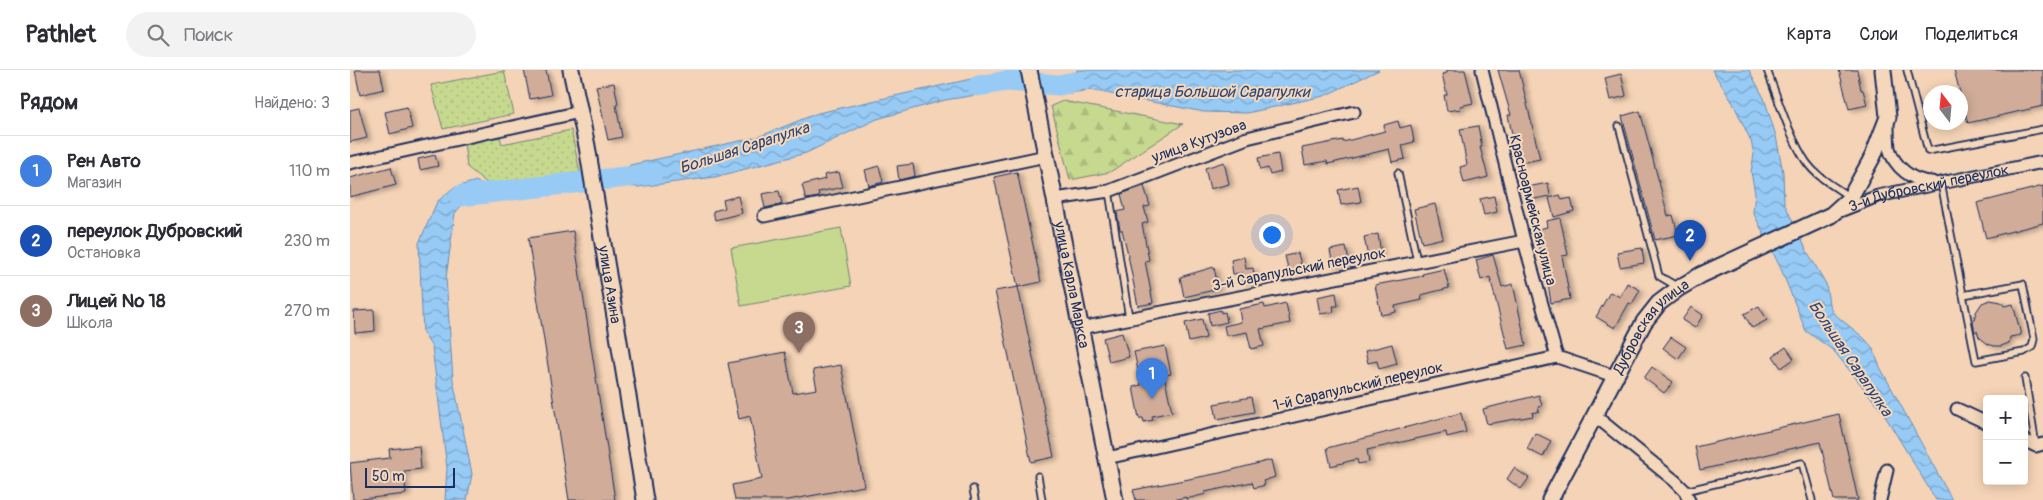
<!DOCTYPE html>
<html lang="ru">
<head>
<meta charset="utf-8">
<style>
	body { margin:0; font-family:Pangolin,sans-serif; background:#f2f2f3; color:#2b2b33 }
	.controls { position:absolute; right:15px; bottom:15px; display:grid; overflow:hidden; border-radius:5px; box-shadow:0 2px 12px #0003 }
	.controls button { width:45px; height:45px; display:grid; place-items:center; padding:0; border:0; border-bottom:1px solid #e1e1e2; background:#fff; color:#2b2b33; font:25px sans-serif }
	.compass { position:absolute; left:1573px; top:15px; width:45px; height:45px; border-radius:50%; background:#fff; box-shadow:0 2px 12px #0003; rotate:344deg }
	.scale { position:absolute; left:15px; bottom:12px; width:90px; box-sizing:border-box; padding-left:5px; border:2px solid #1b2f5e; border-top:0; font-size:14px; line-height:18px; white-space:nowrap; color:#1b2f5e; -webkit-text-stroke:4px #f5d7bb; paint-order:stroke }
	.you { position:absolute; left:921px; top:164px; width:18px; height:18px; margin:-12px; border:4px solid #fff; border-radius:50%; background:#1a73e8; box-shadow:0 0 0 8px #1a73e833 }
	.badge { display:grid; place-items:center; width:32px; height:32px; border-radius:50%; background:#1b2f5e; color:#fff; font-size:16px; font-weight:700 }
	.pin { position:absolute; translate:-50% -41px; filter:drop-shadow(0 1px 2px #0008) }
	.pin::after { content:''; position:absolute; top:26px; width:18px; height:15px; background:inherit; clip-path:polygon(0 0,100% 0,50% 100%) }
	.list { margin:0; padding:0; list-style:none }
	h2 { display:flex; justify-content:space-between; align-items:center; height:65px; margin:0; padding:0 20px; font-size:21px }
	h2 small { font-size:16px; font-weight:400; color:#7c7c81 }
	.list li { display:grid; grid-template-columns:32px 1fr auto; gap:15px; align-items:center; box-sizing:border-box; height:70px; padding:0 20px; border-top:1px solid #e1e1e2 }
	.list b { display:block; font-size:19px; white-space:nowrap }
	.list p { margin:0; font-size:16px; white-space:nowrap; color:#7c7c81 }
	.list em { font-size:16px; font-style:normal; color:#7c7c81 }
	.icon { flex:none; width:28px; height:28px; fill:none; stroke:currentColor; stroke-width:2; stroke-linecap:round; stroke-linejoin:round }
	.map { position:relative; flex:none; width:1693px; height:430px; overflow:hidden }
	header { display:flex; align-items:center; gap:30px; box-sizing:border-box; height:70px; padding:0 25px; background:#fff; border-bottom:1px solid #e1e1e2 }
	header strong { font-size:24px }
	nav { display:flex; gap:28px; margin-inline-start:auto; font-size:18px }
	.search { width:350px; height:45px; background:#f2f2f3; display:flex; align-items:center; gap:12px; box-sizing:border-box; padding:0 18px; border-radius:28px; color:#7c7c81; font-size:19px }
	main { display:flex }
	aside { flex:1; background:#fff }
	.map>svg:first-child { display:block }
	.grass { fill:url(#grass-dots); stroke:#708476 }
	.forest { fill:url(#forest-firs); stroke:#708476 }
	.garden { fill:#c6d98e; stroke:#708476 }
	.water { fill:url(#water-waves); stroke:#658db9 }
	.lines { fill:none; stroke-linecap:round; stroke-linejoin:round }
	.river { stroke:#97cbf5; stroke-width:21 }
	.building { fill:#d1ac99; stroke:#1b2f5e; filter:url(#shadow) }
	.service-casing { stroke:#1b2f5e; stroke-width:9 }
	.minor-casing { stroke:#1b2f5e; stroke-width:15 }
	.secondary-casing { stroke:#1b2f5e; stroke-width:19 }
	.service { stroke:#f5d7bb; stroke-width:5.5 }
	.minor { stroke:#f5d7bb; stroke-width:11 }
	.secondary { stroke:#f5d7bb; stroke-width:15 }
	.labels { text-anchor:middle; stroke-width:4; stroke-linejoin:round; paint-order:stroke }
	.street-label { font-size:15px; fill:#1b2f5e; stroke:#f5d7bb }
	.water-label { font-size:16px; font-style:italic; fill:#2e4675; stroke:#f5d7bb }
</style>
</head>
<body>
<header>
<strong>Pathlet</strong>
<div class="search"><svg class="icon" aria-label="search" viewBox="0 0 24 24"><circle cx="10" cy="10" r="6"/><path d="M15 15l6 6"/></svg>Поиск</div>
<nav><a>Карта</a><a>Слои</a><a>Поделиться</a></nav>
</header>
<main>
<aside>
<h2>Рядом<small>Найдено: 3</small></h2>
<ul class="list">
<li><span class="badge" style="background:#3f7fe0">1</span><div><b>Рен Авто</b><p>Магазин</p></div><em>110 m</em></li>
<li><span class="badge" style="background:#1a4fb4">2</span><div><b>переулок Дубровский</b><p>Остановка</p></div><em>230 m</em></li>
<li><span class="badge" style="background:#8d6e63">3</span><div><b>Лицей № 18</b><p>Школа</p></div><em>270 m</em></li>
</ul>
</aside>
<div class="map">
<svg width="1693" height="430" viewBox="0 0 1693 430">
	<defs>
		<pattern id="grass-dots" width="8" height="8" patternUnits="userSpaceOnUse" patternTransform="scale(1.25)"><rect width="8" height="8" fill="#c6d98e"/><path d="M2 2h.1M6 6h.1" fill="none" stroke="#aabb7d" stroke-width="1.8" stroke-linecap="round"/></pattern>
		<pattern id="forest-firs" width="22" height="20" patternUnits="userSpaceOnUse" patternTransform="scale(1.25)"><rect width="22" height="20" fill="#c6d98e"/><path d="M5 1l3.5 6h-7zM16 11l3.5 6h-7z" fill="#aabb7d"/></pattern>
		<pattern id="water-waves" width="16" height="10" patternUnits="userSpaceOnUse" patternTransform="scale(1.25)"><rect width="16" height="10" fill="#97cbf5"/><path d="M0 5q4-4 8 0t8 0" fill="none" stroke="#7aa5ca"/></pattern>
		<filter id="shadow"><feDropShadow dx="4" dy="2" stdDeviation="2.5" flood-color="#0004"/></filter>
	</defs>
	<rect width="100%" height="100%" fill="#f5d3b6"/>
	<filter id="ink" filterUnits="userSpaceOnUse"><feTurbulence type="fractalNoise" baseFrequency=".02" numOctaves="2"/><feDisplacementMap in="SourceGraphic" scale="10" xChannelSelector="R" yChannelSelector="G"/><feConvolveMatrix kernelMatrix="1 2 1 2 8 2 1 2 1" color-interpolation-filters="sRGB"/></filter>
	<g filter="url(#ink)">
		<path class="grass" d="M154,1L164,44L93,59L81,15Z
			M221,60L231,107L142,117L117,97L114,73L150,67L152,74Z"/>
		<path class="forest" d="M713,31L833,54L760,102L720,110L701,36Z"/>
		<path class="garden" d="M491,158L501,216L391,236L381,178Z"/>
		<path class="water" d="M727,0H1029L974,26L897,43L854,42L740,20L720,23L697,21L694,11L707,8L725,7Z
			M1362,0H1399L1414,28L1426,66L1433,102L1434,133L1457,181L1476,214L1479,234L1483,243L1514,268L1522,277L1530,297L1602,430H1586L1532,341L1484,281L1456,261L1431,199L1403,142L1405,123L1401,102L1404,84L1401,71L1383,33Z
			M655,4L658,20L595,30L527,49L456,83L365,107L288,117L268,116L280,95L408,67L468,43L621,9Z
			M126,111L137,119V128L117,129L105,143L96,208L103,310L122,404L117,430H95L97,398L82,277L73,263L69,173L87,132L103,118Z"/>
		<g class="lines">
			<path class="river" d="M628,16L657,11L709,15L724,12
				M110,126L302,104"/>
		</g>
		<path class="building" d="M5,0H30L34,19L10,25Z
			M174,0H196L201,25L180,29Z
			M1097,0H1115L1123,33L1110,36L1111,39L1097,41L1094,25H1097L1092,4L1097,3Z
			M1148,0H1169L1190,89L1170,93L1164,64H1162L1158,45H1161Z
			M1489,0H1507L1511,20H1513L1517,35L1499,39Z
			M1604,0H1693V36L1618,53Z
			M1271,4L1276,26L1260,30L1255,8Z
			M264,13L268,34L266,35L272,67L258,70L246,16Z
			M57,37L62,58L40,64L35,42Z
			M9,38L17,68L0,72V40Z
			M1290,41L1318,146L1323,145L1328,165L1305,170L1272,46Z
			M1048,51L1050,58L1061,55L1064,72L1052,75L1055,89L1042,92L1039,79L978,94L977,91L955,95L952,78L993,70V72L1035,61L1034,55Z
			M1128,56L1132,77H1130L1138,107L1114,113L1110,97L1117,95L1110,59Z
			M928,84L931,102L920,105L918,98L910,100L908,88Z
			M85,85L88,96L70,100L68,89Z
			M874,92L879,114L860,119L855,98Z
			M563,94L565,106L549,110L547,96Z
			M529,96L533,112L519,116L515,100Z
			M41,97L46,115L0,127V108Z
			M489,102L493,117L468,122L469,127L456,129L452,115L475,109L474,105Z
			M667,102L691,212L668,217L644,107Z
			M1198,113L1200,126L1179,130L1177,117Z
			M794,116L800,136L794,137L798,152L792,154L799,190L795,191L803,233L788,236L777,180L772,160H770L767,142L775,140L771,124Z
			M1008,116L1011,132L991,135L988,120Z
			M1693,116V153L1636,168L1627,133Z
			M429,121L432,134L415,138L412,124Z
			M1210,125L1212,130L1221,128L1224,141L1204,147L1199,128Z
			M388,126L392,143L365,150L363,141L375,138L373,130Z
			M1144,126L1147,142L1134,145L1130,129Z
			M1085,134L1093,168L1072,173L1064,139Z
			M1210,148L1218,185L1212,186L1220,229L1201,233L1196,201H1194L1185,160L1197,157L1196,151Z
			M223,161L265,430H219L178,168Z
			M1028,164L1031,184L1018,187L1014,167Z
			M996,177L999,193L983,196L980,180Z
			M1292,178L1294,193L1270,197L1267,182Z
			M948,183L952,199L939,202L935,186Z
			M1143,185L1152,217L1163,214L1176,275L1158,279L1140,207L1131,210L1126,190Z
			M894,187L896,199L903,198L905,211L893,213L892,203L883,204L881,190Z
			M864,197L868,219L834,227L830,207Z
			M1094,199L1099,218L1071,225L1072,230L1045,236L1046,242L1031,245L1025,215L1073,206L1072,204Z
			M1277,213L1290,220L1282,234L1279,233L1265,258L1246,247L1260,222L1270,227Z
			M668,217L704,387L681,392L645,221Z
			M986,223L988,236H983L984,242L970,244L967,227Z
			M1640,230L1651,232L1654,236L1663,234L1671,265L1660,267L1659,273L1651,276H1644L1638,274L1629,267L1627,261L1625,262L1623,253L1626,242L1632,233Z
			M936,233L940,253L910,259L914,276L901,279L897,262L876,266L874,256L891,252L889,239L914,234L915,238Z
			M1409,236L1417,250L1402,258L1394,244Z
			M1341,237L1353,245L1345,258L1332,250Z
			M24,240L25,261L5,263L4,241Z
			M871,240V243L875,242L877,252L860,256L858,243Z
			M852,249L856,268L839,272L835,253Z
			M772,263L779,287L759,292L753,268Z
			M1321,267L1336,277L1328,289L1313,278Z
			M1042,274L1047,294L1029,299L1027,291L1018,293L1015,281Z
			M815,276L821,304L814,305L822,342L802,346L803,350L794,352L793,348H789L783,317L791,315L784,282Z
			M1436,277L1444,289L1431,298L1423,286Z
			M435,282L443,323L467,319L463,300L491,295L514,416L438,430H385L382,415L412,409L400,346L389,349L378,293Z
			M1302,297L1323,312L1314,323L1294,308Z
			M1189,325L1192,336L1188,337L1189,341L1182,343L1183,346L1137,354L1133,339Z
			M901,327L904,342L867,349L864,334Z
			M1111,343L1116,362L1097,367L1096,362L1017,380L1019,392L1008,394L1007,389L981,396L977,378Z
			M1489,344L1508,430H1484L1470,372L1350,400L1345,377Z
			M1185,363L1201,371L1193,387L1177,379Z
			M69,376L71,399L54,401L56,424L3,430L0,393L40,388L39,379Z
			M921,390L925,407L913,411L915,415L904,418L902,412L855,422L856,424L836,429V427L822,430H786L783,420L870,403Z
			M1164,398L1179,408L1171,419L1157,409Z"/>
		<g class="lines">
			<g class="service-casing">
				<path id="service" d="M1417,0C1427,26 1441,71 1457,93C1467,107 1484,116 1499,127
					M1557,0L1578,81L1693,59
					M1269,56L1309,206L1328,217
					M1048,103L1067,191
					M1591,113L1626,291L1674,282L1682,277L1684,269L1673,214L1613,225
					M759,121L779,248
					M1675,308L1686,376
					M688,406L692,430
					M623,419L625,430
					M1335,421L1452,393L1462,430"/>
			</g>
			<g class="minor-casing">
				<g id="minor">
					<path d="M1132,0L1174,171L1207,287"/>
					<path d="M1538,50C1538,59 1538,69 1539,78C1544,97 1563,112 1582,112"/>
					<path d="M0,93L230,42"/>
					<path d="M705,129L759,121L897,68L1004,42"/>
					<path id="s1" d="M1490,141L1528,126L1693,92"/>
					<path d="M414,146L696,86"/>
					<path d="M731,258L1174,171"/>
					<path d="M1607,339L1637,353"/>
					<path d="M1244,345L1325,411L1335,421L1339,430"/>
					<path d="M1674,370L1686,376L1693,374"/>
					<path d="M757,388L1207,287L1264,306"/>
					<path d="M1530,430L1537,400"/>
				</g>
			</g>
			<g class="secondary-casing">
				<g id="secondary">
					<path id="s2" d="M221,0L237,76L295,430"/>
					<path id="s3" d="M679,0L765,430"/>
					<path id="s4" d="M1200,430L1294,252L1309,233L1329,218L1351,205L1481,145L1500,128L1523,86L1538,47L1533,0"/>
				</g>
			</g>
			<use href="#service" class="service"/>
			<use href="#minor" class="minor"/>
			<use href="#secondary" class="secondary"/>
		</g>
	</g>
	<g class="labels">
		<g class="street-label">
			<text transform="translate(849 71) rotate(-20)" y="5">улица Кутузова</text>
			<text dy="5" stroke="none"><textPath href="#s1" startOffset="92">3-й Дубровский переулок</textPath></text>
			<text transform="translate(1183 140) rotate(76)" y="5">Красноармейская улица</text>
			<text transform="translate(949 199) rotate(-11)" y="5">3-й Сарапульский переулок</text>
			<text dy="5" stroke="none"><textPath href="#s2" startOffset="218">улица Азина</textPath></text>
			<text dy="5" stroke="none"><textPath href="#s3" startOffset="219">улица Карла Маркса</textPath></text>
			<text dy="5" stroke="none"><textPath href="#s4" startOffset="202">Дубровская улица</textPath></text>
			<text transform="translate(1008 316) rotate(-13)" y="5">1-й Сарапульский переулок</text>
		</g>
		<g class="water-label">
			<text x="862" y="27">старица Большой Сарапулки</text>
			<text transform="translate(394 77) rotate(-18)" y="6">Большая Сарапулка</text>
			<text transform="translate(1501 288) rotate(56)" y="6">Большая Сарапулка</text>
		</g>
	</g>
</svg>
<div class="controls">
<button>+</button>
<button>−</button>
</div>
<svg class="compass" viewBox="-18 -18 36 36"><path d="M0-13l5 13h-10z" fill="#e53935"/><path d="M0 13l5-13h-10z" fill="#7c7c81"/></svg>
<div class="scale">50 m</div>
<div class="you"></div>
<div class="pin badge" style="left:802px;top:329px;background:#3f7fe0">1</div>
<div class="pin badge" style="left:1340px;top:191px;background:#1a4fb4">2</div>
<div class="pin badge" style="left:449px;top:283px;background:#8d6e63">3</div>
</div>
</main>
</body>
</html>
